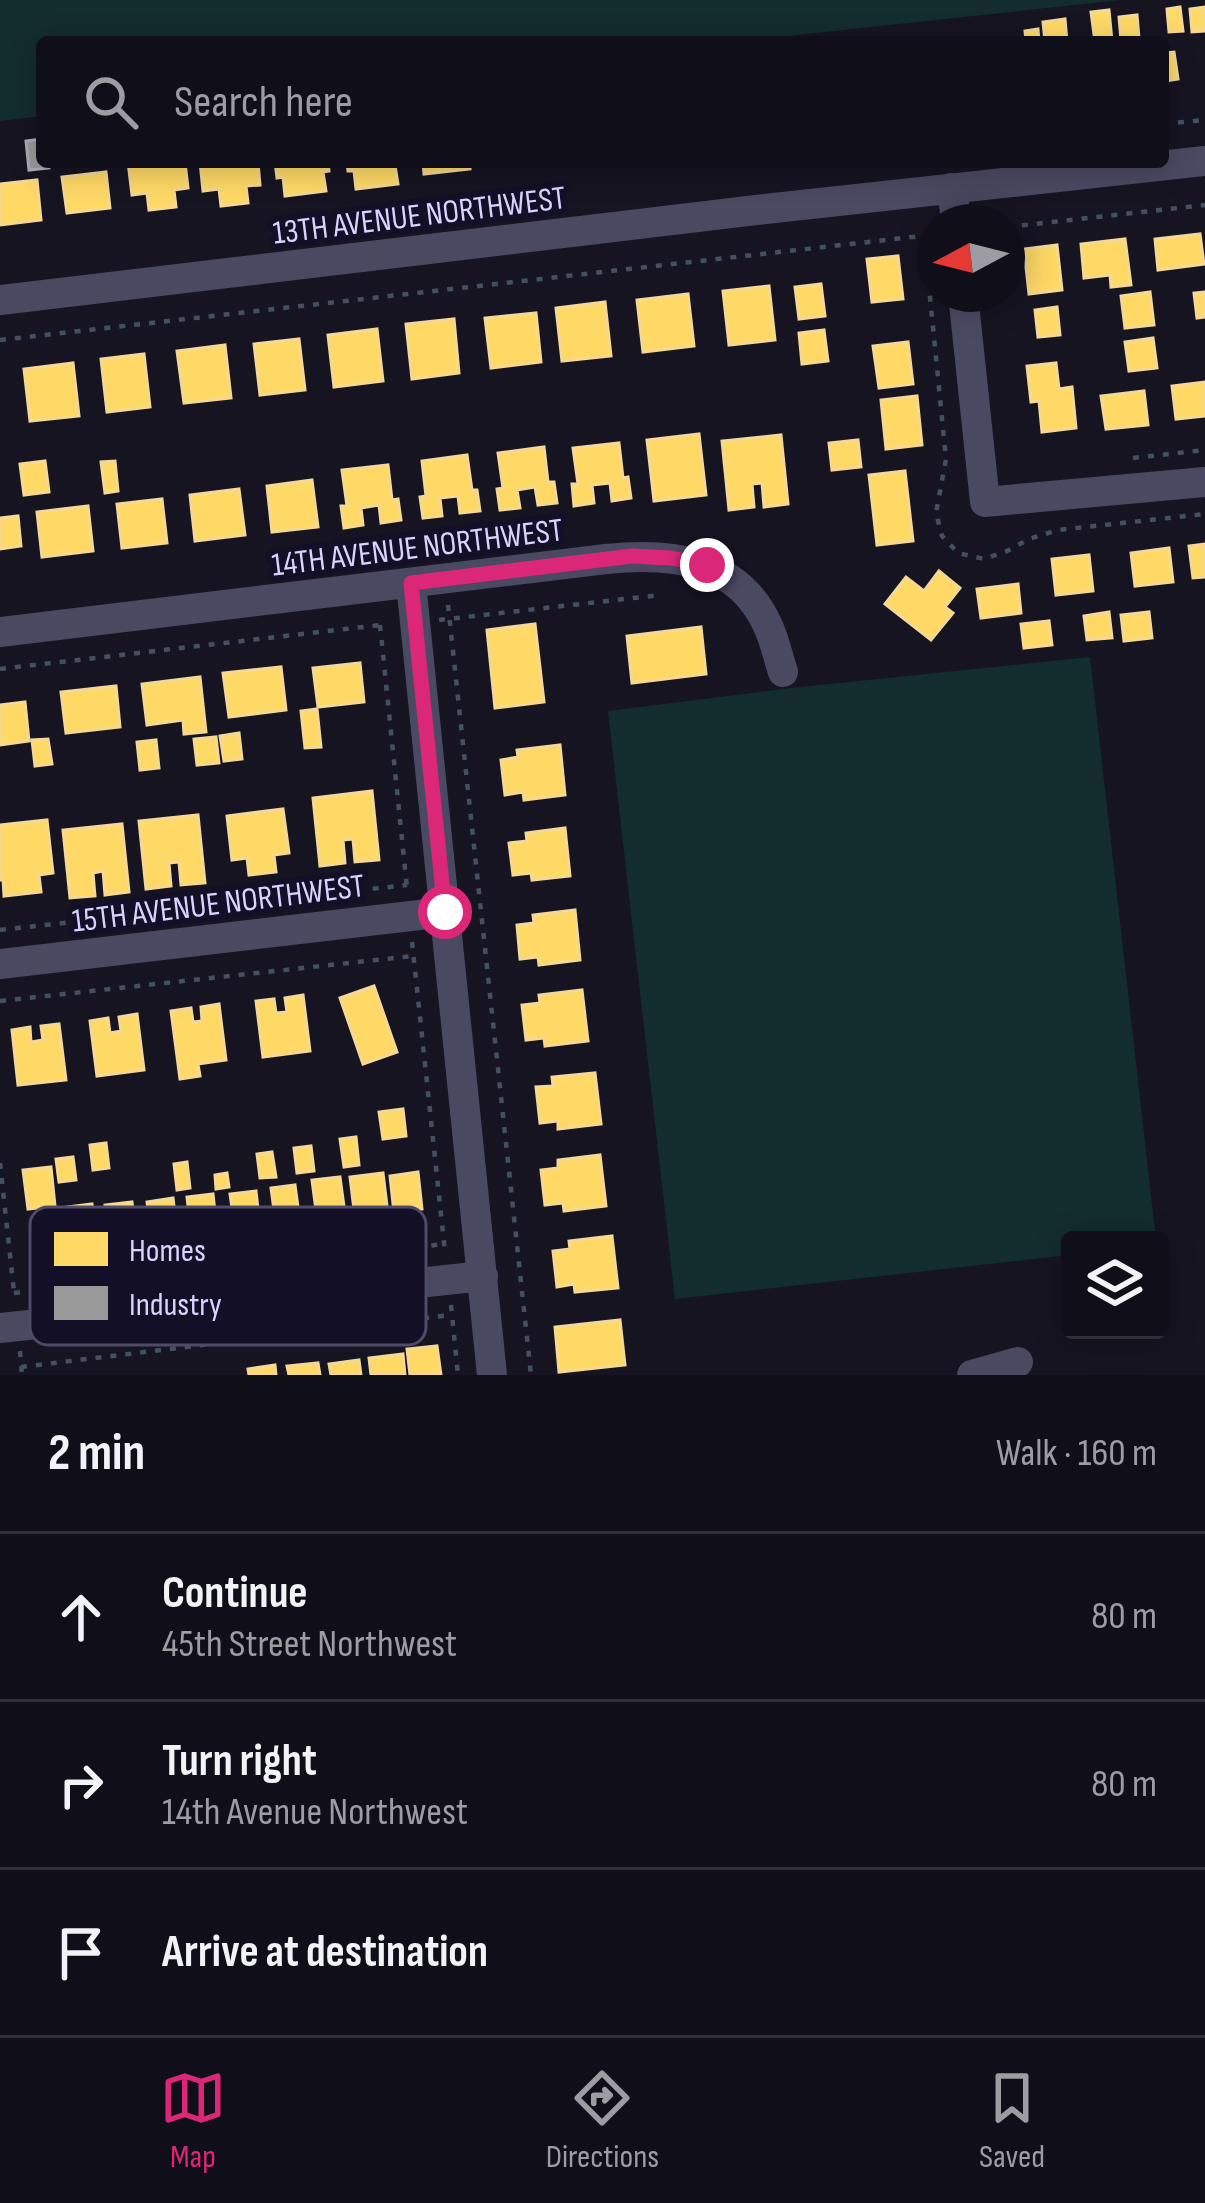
<!DOCTYPE html>
<html lang="en">
<head>
<meta charset="utf-8">
<style>
	body { margin:0; font-family:"Sofia Sans Condensed",sans-serif; background:#191822; color:#f1f3f6 }
	.controls { position:absolute; right:36px; bottom:36px; display:grid; overflow:hidden; border-radius:12px; box-shadow:0 6px 30px #0003 }
	.controls button { width:108px; height:108px; display:grid; place-items:center; padding:0; border:0; border-bottom:3px solid #302f38; background:#100f19; color:#f1f3f6; font:60px sans-serif }
	.compass { position:absolute; left:917px; top:204px; width:108px; height:108px; border-radius:50%; background:#100f19; box-shadow:0 6px 30px #0003; rotate:263deg }
	.stop { position:absolute; width:36px; height:36px; margin:-27px; border:9px solid #db2777; border-radius:50%; background:#fff }
	.stop.end { background:#db2777; border-color:#fff; box-shadow:0 3px 12px #0008 }
	.list { margin:0; padding:0; list-style:none }
	h2 { display:flex; justify-content:space-between; align-items:center; height:156px; margin:0; padding:0 48px; font-size:51px }
	h2 small { font-size:39px; font-weight:400; color:#9c9ca2 }
	.list li { display:grid; grid-template-columns:78px 1fr auto; gap:36px; align-items:center; box-sizing:border-box; height:168px; padding:0 48px; border-top:3px solid #302f38 }
	.list b { display:block; font-size:45px; white-space:nowrap }
	.list p { margin:0; font-size:39px; white-space:nowrap; color:#9c9ca2 }
	.list em { font-size:39px; font-style:normal; color:#9c9ca2 }
	.icon { flex:none; width:66px; height:66px; fill:none; stroke:currentColor; stroke-width:2; stroke-linecap:round; stroke-linejoin:round }
	.map { position:relative; flex:none; width:1205px; height:1375px; overflow:hidden }
	.search { position:absolute; background:#100f19; box-shadow:0 6px 30px #0003; left:36px; right:36px; top:36px; height:132px; display:flex; align-items:center; gap:30px; box-sizing:border-box; padding:0 42px; border-radius:12px; color:#9c9ca2; font-size:45px }
	.sheet { height:660px; background:#100f19 }
	nav { display:flex; justify-content:space-around; align-items:center; box-sizing:border-box; height:168px; border-top:3px solid #302f38; background:#100f19; font-size:33px; color:#9c9ca2 }
	nav a { display:grid; justify-items:center; gap:6px }
	nav .on { color:#db2777 }
	.map>svg:first-child { display:block }
	.green { fill:#132c2d }
	.homes { fill:#ffd966; stroke:#f4d894; stroke-width:3 }
	.industry { fill:#999; stroke:#acabb8; stroke-width:3 }
	.lines { fill:none; stroke-linecap:round; stroke-linejoin:round }
	.path { stroke:#44505f; stroke-width:4.5; stroke-dasharray:6 9; stroke-linecap:butt }
	.minor { stroke:#4a4962; stroke-width:30 }
	.route { stroke:#db2777; stroke-width:15 }
	.labels { text-anchor:middle; stroke-width:12; stroke-linejoin:round; paint-order:stroke }
	.street-label { font-size:33px; fill:#d9d4ff; stroke:#130f26 }
	.key { fill:#130f26; stroke:#4e4a67; stroke-width:3 }
	.key-label { font-size:33px; fill:#d9d4ff }
</style>
</head>
<body>
<div class="map">
<svg width="1205" height="1375" viewBox="0 0 1205 1375">
	<rect width="100%" height="100%" fill="#161421"/>
	<path class="green" d="M0,0H1121L733,42H42V116L0,121Z
		M1090,657L1156,1240H1070V1255L675,1299L608,711L791,688Z"/>
	<path class="homes" d="M1180,7L1183,31L1169,32L1167,9Z
		M1205,7V31L1192,32L1190,9Z
		M1109,10L1112,41L1095,42L1091,12Z
		M1137,15L1139,38L1121,40L1119,17Z
		M1065,19L1067,42H1045L1043,22Z
		M1038,29L1039,42H1026L1025,31Z
		M1174,52L1178,79L1165,81L1167,93L1163,94V53Z
		M128,162H185L188,188L174,190L176,207L149,210L147,193L132,195Z
		M200,162H258L260,185L246,186L248,203L221,206L219,189L203,191Z
		M275,162H328L329,171L323,172L326,191L285,196L283,177L277,178Z
		M347,162H401V164L395,165L398,184L356,189L354,171H348Z
		M423,162H470V169L424,174Z
		M106,172L110,208L67,213L62,177Z
		M37,180L41,220L0,225V184Z
		M1200,234L1204,264L1158,270L1155,239Z
		M1125,239L1131,285L1111,287L1110,275L1084,278L1081,244Z
		M1057,245L1062,290L1029,294L1024,249Z
		M898,256L903,299L872,302L867,259Z
		M821,284L825,316L799,319L795,287Z
		M769,286L775,340L729,345L723,291Z
		M1150,292L1154,325L1125,328L1121,296Z
		M1205,292V317L1197,318L1194,293Z
		M688,294L694,346L643,352L637,300Z
		M605,302L611,356L562,361L556,308Z
		M1057,307L1060,335L1038,337L1035,310Z
		M536,313L541,362L491,368L485,318Z
		M454,319L459,373L412,379L406,324Z
		M377,329L383,381L334,387L328,335Z
		M824,330L828,361L802,364L799,333Z
		M1153,338L1157,368L1129,371L1125,342Z
		M299,339L305,390L260,395L254,344Z
		M908,342L913,384L879,388L873,346Z
		M225,345L231,398L184,403L177,351Z
		M144,354L150,407L107,412L101,359Z
		M73,363L79,416L30,421L24,369Z
		M1056,363L1059,389L1072,387L1076,428L1042,432L1039,401L1031,402L1027,366Z
		M1205,382V416L1176,419L1172,386Z
		M1144,391L1148,425L1106,429L1101,396Z
		M917,396L922,445L886,449L881,400Z
		M699,434L706,495L654,501L647,440Z
		M781,435L788,504L764,507L762,483L752,484L754,507L729,510L722,441Z
		M858,440L861,467L832,470L829,443Z
		M619,443L623,478L628,477L631,498L612,501L610,483L592,485L594,503L574,506L572,484H578L573,448Z
		M544,447L548,482H554L557,503L538,505L535,487L517,490L520,508L500,510L497,489L503,488L498,453Z
		M467,455L472,490H477L480,511L460,513L458,496L440,498L442,516L423,518L420,497L426,496L422,461Z
		M45,461L49,492L24,495L20,464Z
		M115,461L118,491L105,493L101,462Z
		M388,465L392,500L398,499L401,520L381,523L379,505L361,508L363,525L344,528L341,506H347L342,470Z
		M905,471L913,541L877,545L869,475Z
		M312,480L318,527L272,532L267,486Z
		M239,489L245,535L195,541L190,495Z
		M162,499L167,543L122,548L117,504Z
		M88,506L93,551L42,557L37,512Z
		M18,516L21,546L0,549V518Z
		M1205,544V577L1193,578L1189,546Z
		M1169,548L1173,582L1135,586L1131,553Z
		M1089,555L1093,591L1056,595L1052,559Z
		M939,571L960,588L945,607L953,613L931,640L885,604L906,577L924,591Z
		M1018,584L1021,613L981,618L977,589Z
		M1109,612L1112,638L1087,640L1084,616Z
		M1149,612L1152,638L1124,641L1121,615Z
		M1049,621L1052,645L1024,648L1021,624Z
		M535,624L544,702L495,708L487,630Z
		M701,627L706,674L632,683L627,636Z
		M360,663L364,702L318,707L313,668Z
		M281,667L286,710L229,717L223,673Z
		M200,677L206,732L184,734L183,720L147,725L142,684Z
		M116,686L120,727L66,733L61,692Z
		M25,702L29,741L0,745V705Z
		M317,709L321,747L305,748L301,711Z
		M239,733L242,759L224,761L220,736Z
		M216,737L219,763L197,765L194,739Z
		M48,739L52,764L35,766L32,740Z
		M156,740L159,768L140,770L137,742Z
		M560,745L565,795L524,800L523,792L505,795L501,760L518,757L517,750Z
		M372,791L379,860L355,862L353,839L343,840L345,863L320,866L313,798Z
		M283,809L289,853L274,855L276,872L249,875L247,858L232,860L227,816Z
		M198,815L205,883L181,885L179,862L169,863L171,886L146,889L139,821Z
		M47,820L53,873L39,875L41,892L4,896L3,879L0,880V825Z
		M122,824L129,892L105,895L103,871L93,873L95,896L70,898L63,830Z
		M565,828L570,876L532,880L531,873L513,875L509,843L527,841L526,833Z
		M575,910L580,960L539,965L538,957L520,959L517,925L534,923L533,915Z
		M374,986L397,1052L363,1064L340,998Z
		M582,990L588,1041L545,1046L544,1038L526,1040L522,1005L540,1003L539,995Z
		M303,995L310,1051L263,1057L256,1001L274,999L276,1013L287,1012L285,998Z
		M219,1004L226,1060L198,1064L200,1076L180,1079L171,1011L191,1008L193,1022L202,1021L201,1007Z
		M137,1014L144,1070L97,1076L90,1021L108,1018L110,1033L121,1031L119,1017Z
		M59,1024L66,1080L18,1085L12,1030L30,1027L31,1042L43,1040L41,1026Z
		M595,1073L601,1124L558,1129V1121L540,1123L536,1087L553,1086L552,1077Z
		M403,1109L406,1136L383,1139L379,1112Z
		M356,1137L359,1165L344,1167L340,1139Z
		M106,1143L109,1168L93,1170L90,1145Z
		M311,1146L314,1171L297,1173L294,1148Z
		M272,1152L276,1177L260,1178L257,1154Z
		M600,1155L606,1206L564,1211L563,1203L545,1205L541,1170L558,1168V1160Z
		M73,1157L76,1180L59,1182L56,1159Z
		M187,1162L190,1188L177,1190L174,1164Z
		M51,1167L55,1206L28,1209L23,1170Z
		M418,1172L422,1209L394,1213L390,1176Z
		M227,1173L229,1187L216,1189L215,1175Z
		M383,1173L388,1214L355,1218L350,1177Z
		M340,1177L345,1214L317,1218L312,1180Z
		M295,1185L300,1222L276,1225L271,1188Z
		M256,1191L260,1227L235,1230L230,1194Z
		M213,1194L217,1230L191,1234L187,1197Z
		M173,1198L177,1232L151,1235L147,1202Z
		M132,1202L137,1240L110,1244L105,1205Z
		M92,1204L97,1247L72,1250L67,1207Z
		M612,1236L618,1288L575,1292L574,1284L557,1287L553,1251L570,1249L569,1241Z
		M620,1320L625,1365L559,1372L555,1327Z
		M437,1346L441,1375H410L407,1349Z
		M403,1354L405,1375H371L369,1358Z
		M359,1360L361,1375H331L329,1364Z
		M318,1363L320,1375H289L287,1366Z
		M275,1365L276,1375H249L248,1369Z"/>
	<path class="industry" d="M42,139V162H49V168L29,170L26,141Z"/>
	<g class="lines">
		<path class="path" d="M1163,124L1205,120
			M1007,227L1205,205
			M924,236L946,459L936,513L942,536L958,553L984,559L1007,551L1029,539L1058,530L1205,514
			M0,340L930,235
			M1133,458L1205,450
			M448,605L531,1375
			M439,620L660,595
			M380,625L407,888
			M0,669L380,625
			M0,930L407,885
			M412,942L445,1252
			M0,1001L413,956
			M0,1163L14,1292
			M14,1293L444,1244
			M451,1305L458,1375
			M20,1351L22,1375
			M21,1367L450,1315"/>
		<path class="minor" d="M952,188L956,222
			M963,294L985,502L1205,482
			M0,300L765,209L1205,161
			M411,583L492,1375
			M0,632L606,559C671,552 738,559 768,626C775,641 778,657 783,672
			M0,964L445,912
			M0,1328L483,1276
			M972,1375L1018,1362"/>
	</g>
	<g class="lines">
		<path class="route" d="M445,912L411,583L632,556L671,558L707,565"/>
	</g>
	<g class="labels">
		<g class="street-label">
			<text transform="translate(419 214) rotate(-7)" y="12">13TH AVENUE NORTHWEST</text>
			<text transform="translate(417 546) rotate(-7)" y="12">14TH AVENUE NORTHWEST</text>
			<text transform="translate(218 902) rotate(-7)" y="12">15TH AVENUE NORTHWEST</text>
		</g>
	</g>
	<rect x="30" y="1207" width="396" height="138" rx="18" class="key"/>
	<rect x="54" y="1232" width="54" height="34" fill="#ffd966"/>
	<rect x="54" y="1286" width="54" height="34" fill="#999"/>
	<g class="key-label">
		<text x="129" y="1261">Homes</text>
		<text x="129" y="1315">Industry</text>
	</g>
</svg>
<div class="controls">
<button><svg class="icon" aria-label="layers" viewBox="0 0 24 24"><path d="M12 4l9 5-9 5-9-5zM3 14l9 5 9-5"/></svg></button>
</div>
<svg class="compass" viewBox="-18 -18 36 36"><path d="M0-13l5 13h-10z" fill="#e53935"/><path d="M0 13l5-13h-10z" fill="#9c9ca2"/></svg>
<div class="stop" style="left:445px;top:912px"></div>
<div class="stop end" style="left:707px;top:565px"></div>
<div class="search"><svg class="icon" aria-label="search" viewBox="0 0 24 24"><circle cx="10" cy="10" r="6"/><path d="M15 15l6 6"/></svg>Search here</div>
</div>
<section class="sheet">
<h2>2 min<small>Walk · 160 m</small></h2>
<ul class="list">
<li><svg class="icon" aria-label="ahead" viewBox="0 0 24 24"><path d="M12 20V5M6 11l6-6 6 6"/></svg><div><b>Continue</b><p>45th Street Northwest</p></div><em>80 m</em></li>
<li><svg class="icon" aria-label="right" viewBox="0 0 24 24"><path d="M7 20v-9h11M14 6l5 5-5 5"/></svg><div><b>Turn right</b><p>14th Avenue Northwest</p></div><em>80 m</em></li>
<li><svg class="icon" aria-label="arrive" viewBox="0 0 24 24"><path d="M6 21V4h12l-3 4 3 4H6"/></svg><div><b>Arrive at destination</b></div></li>
</ul>
</section>
<nav>
<a class="on"><svg class="icon" aria-label="map" viewBox="0 0 24 24"><path d="M3 6l6-2 6 2 6-2v14l-6 2-6-2-6 2zM9 4v14M15 6v14"/></svg>Map</a>
<a><svg class="icon" aria-label="directions" viewBox="0 0 24 24"><path d="M12 3l9 9-9 9-9-9zM9 14v-3h6M13 9l2 2-2 2"/></svg>Directions</a>
<a><svg class="icon" aria-label="saved" viewBox="0 0 24 24"><path d="M7 4h10v16l-5-4-5 4z"/></svg>Saved</a>
</nav>
</body>
</html>
